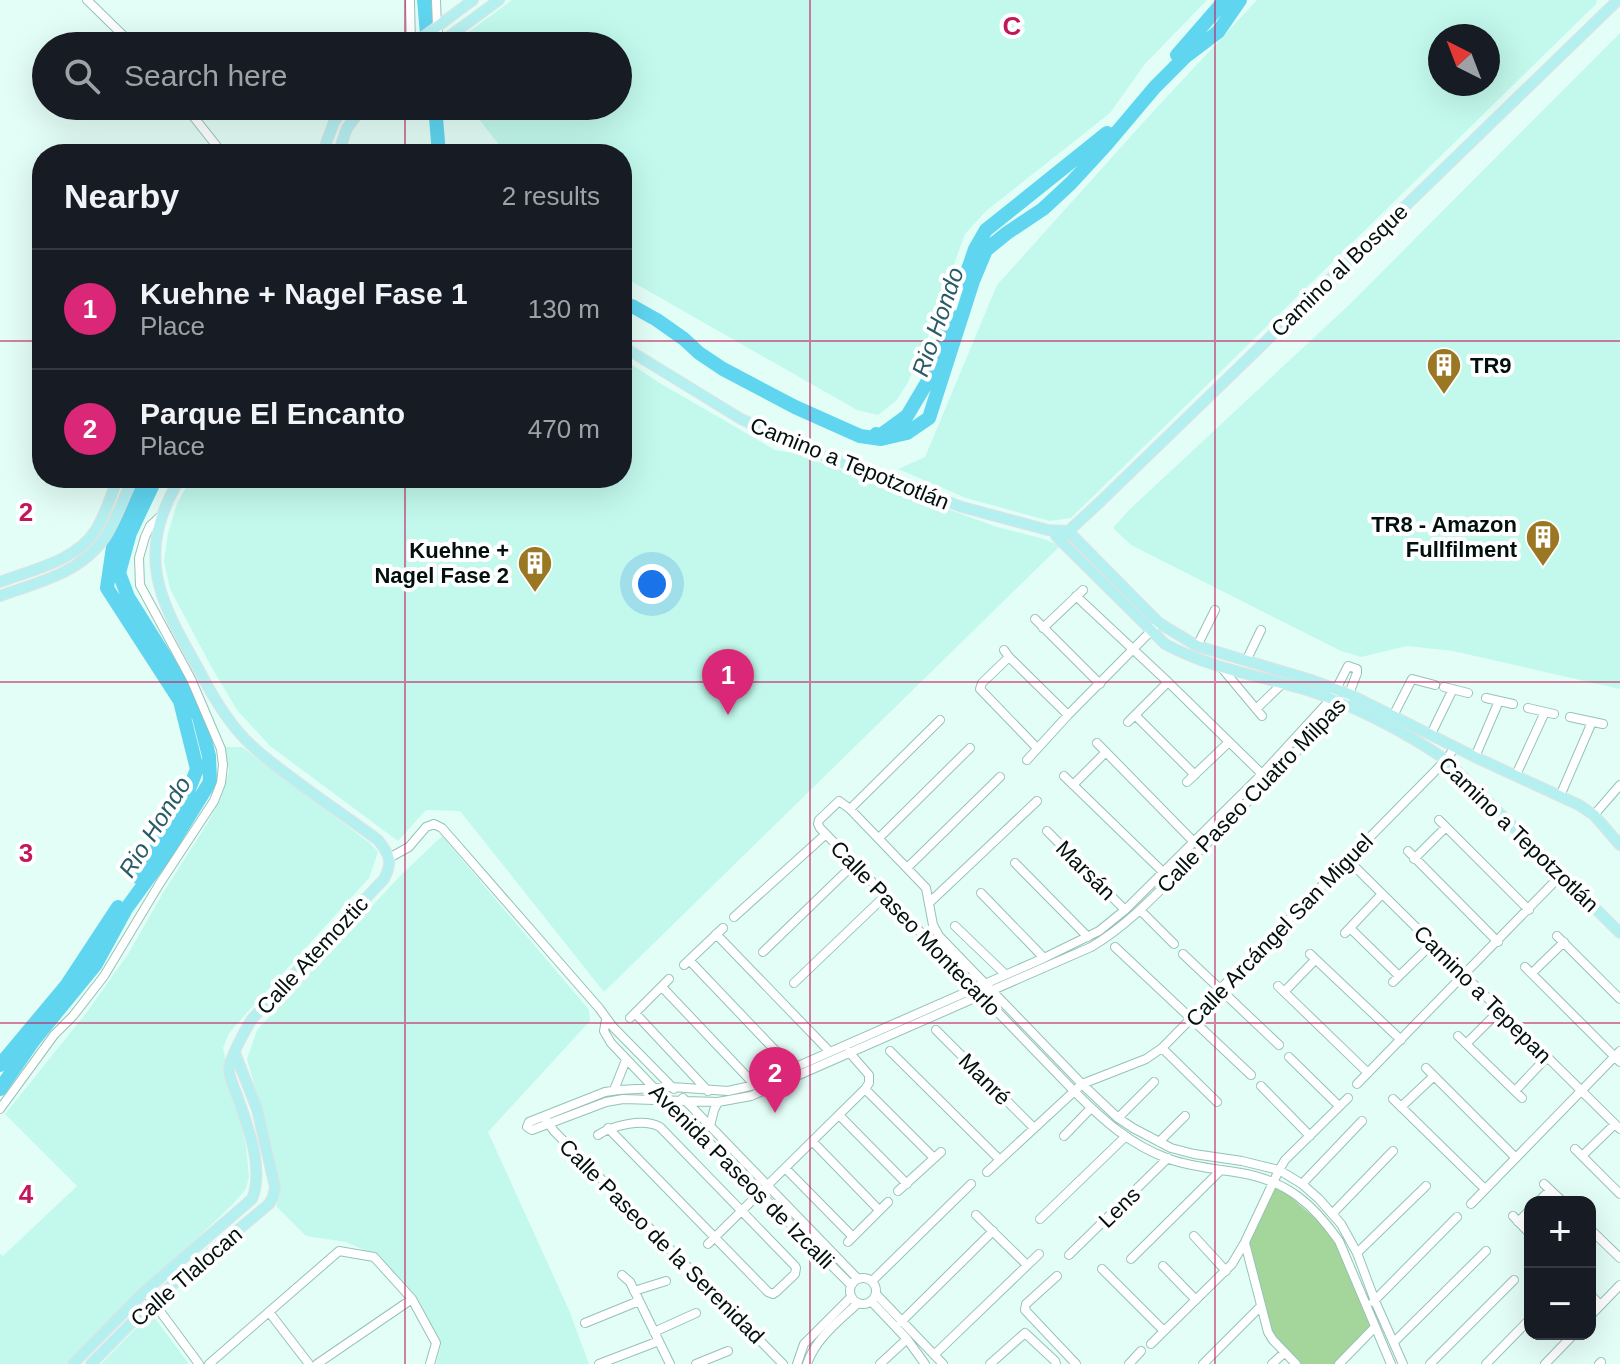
<!DOCTYPE html>
<html lang="en">
<head>
<meta charset="utf-8">
<style>
	body { margin:0; font-family:Arial,sans-serif; background:#242831; color:#f1f3f6 }
	.controls { position:absolute; right:24px; bottom:24px; display:grid; overflow:hidden; border-radius:16px; box-shadow:0 8px 32px #0002 }
	.controls button { width:72px; height:72px; display:grid; place-items:center; padding:0; border:0; border-bottom:2px solid #363941; background:#171b24; color:#f1f3f6; font:40px sans-serif }
	.compass { position:absolute; left:1428px; top:24px; width:72px; height:72px; border-radius:50%; background:#171b24; box-shadow:0 8px 32px #0002; rotate:318deg }
	.you { position:absolute; left:652px; top:584px; width:28px; height:28px; margin:-20px; border:6px solid #fff; border-radius:50%; background:#1a73e8; box-shadow:0 0 0 12px #1a73e833 }
	.badge { display:grid; place-items:center; width:52px; height:52px; border-radius:50%; background:#db2777; color:#fff; font-size:26px; font-weight:700 }
	.pin { position:absolute; translate:-50% -66px; filter:drop-shadow(0 2px 4px #0008) }
	.pin::after { content:''; position:absolute; top:42px; width:28px; height:24px; background:inherit; clip-path:polygon(0 0,100% 0,50% 100%) }
	.list { margin:0; padding:0; list-style:none }
	h2 { display:flex; justify-content:space-between; align-items:center; height:104px; margin:0; padding:0 32px; font-size:34px }
	h2 small { font-size:26px; font-weight:400; color:#9ea1a6 }
	.list li { display:grid; grid-template-columns:52px 1fr auto; gap:24px; align-items:center; box-sizing:border-box; height:120px; padding:0 32px; border-top:2px solid #363941 }
	.list b { display:block; font-size:30px; white-space:nowrap }
	.list p { margin:0; font-size:26px; white-space:nowrap; color:#9ea1a6 }
	.list em { font-size:26px; font-style:normal; color:#9ea1a6 }
	.icon { flex:none; width:44px; height:44px; fill:none; stroke:currentColor; stroke-width:2; stroke-linecap:round; stroke-linejoin:round }
	.map { position:relative; flex:none; width:1620px; height:1364px; overflow:hidden }
	.search { position:absolute; background:#171b24; box-shadow:0 8px 32px #0002; left:32px; top:32px; width:600px; height:88px; display:flex; align-items:center; gap:20px; box-sizing:border-box; padding:0 28px; border-radius:44px; color:#9ea1a6; font-size:30px }
	.panel { position:absolute; background:#171b24; box-shadow:0 8px 32px #0002; left:32px; top:144px; width:600px; height:344px; border-radius:32px }
	.map>svg:first-child { display:block }
	.built { fill:#c2f9ec; fill-rule:evenodd }
	.green { fill:#a4d69b }
	.lines { fill:none; stroke-linecap:round; stroke-linejoin:round }
	.river { stroke:#60d5f0; stroke-width:14 }
	.minor-casing { stroke:#96c2b7; stroke-width:10 }
	.major-casing { stroke:#e1e2e2; stroke-width:12 }
	.minor { stroke:#fff; stroke-width:8 }
	.major { stroke:#b5f0f1; stroke-width:10 }
	.grid { fill:none; stroke:#c2185b; stroke-width:2; stroke-opacity:0.55 }
	.labels { text-anchor:middle; stroke-width:8; stroke-linejoin:round; paint-order:stroke }
	.street-label { font-size:22px; fill:#02110e; stroke:#fff }
	.poi-label { font-size:22px; font-weight:bold; fill:#02110e; stroke:#fff; text-anchor:end }
	.water-label { font-size:24px; font-style:italic; fill:#295b66; stroke:#fff }
	.grid-label { font-size:26px; text-anchor:middle; font-weight:bold; fill:#c2185b; stroke:#fff; stroke-width:8; stroke-linejoin:round; paint-order:stroke }
</style>
</head>
<body>
<div class="map">
<svg width="1620" height="1364" viewBox="0 0 1620 1364">
	<rect width="100%" height="100%" fill="#e3fef7"/>
	<path class="built" d="M512,0H1207L1145,64L1110,113L986,211L965,234L926,342L907,384L896,401L878,415L857,410L622,276V154H506L469,106H618V46H453L455,42Z
		M1257,0H1597L1596,4L1071,518L1050,521L966,498L898,469L925,457L997,285L1150,115ZM1440,36H1488V84H1440Z
		M1620,33V689L1453,651L1407,646L1361,657L1341,651L1131,545L1113,528L1129,510L1350,304Z
		M622,358L658,382L775,450L794,453L997,527L1044,539L1060,546L604,992L460,811L426,810L398,841L270,746L237,710L212,668L170,589L164,561L168,533L177,504L191,478H622Z
		M225,747H242L370,843L378,852L369,878L235,1026L228,1035L223,1048L246,1146L249,1177L246,1189L232,1205L66,1364H0V1254L3,1256L77,1186L5,1114L87,1012L128,954L163,893L207,824L221,798L229,771Z
		M442,836L589,1010L590,1021L488,1132L569,1310L589,1364H436L441,1345L418,1299L380,1257L346,1242L306,1236L276,1206L279,1194L278,1178L272,1147L247,1059L257,1030L399,877Z
		M151,1313L189,1364H101Z"/>
	<path class="green" d="M1274,1182L1338,1239L1377,1327L1339,1364H1296L1268,1338L1242,1249Z"/>
	<g class="lines">
		<path class="river" d="M424,0L428,46
			M1177,55L1225,0
			M435,106L439,154
			M964,281L975,249L986,230L1107,133
			M622,304L632,306L657,320L684,339L699,353L723,369L795,407L860,436L881,439L907,433L929,418L973,281L986,250L1007,233L1043,209L1071,183L1106,145L1155,87L1185,57L1218,32L1240,0
			M876,434L881,435L907,416L932,374L952,316
			M138,877L180,812L197,769L180,701L107,588L113,547L140,478
			M0,1065L66,986L118,907
			M0,1089L34,1040L96,964L126,909L163,858L210,782L209,756L199,717L178,677L128,597L119,573L130,533L156,478"/>
		<g class="minor-casing">
			<path id="minor" d="M87,0L134,46
				M410,0L411,46
				M436,0L437,27L440,43
				M185,106L223,154
				M1076,596L1168,682L1263,775
				M1035,619L1100,684
				M1043,628L1083,590
				M1197,646L1215,610
				M1004,650L1009,657L1068,715
				M1009,657L982,683L980,689L1037,748
				M1246,661L1261,630
				M1348,666L1357,669V673L1349,694L1342,704C1293,756 1243,807 1192,858C1160,890 1130,924 1091,947L751,1096L718,1102L623,1099L606,1102L532,1130L527,1127L529,1122L605,1092L619,1090L672,1087L728,1091L755,1085L1044,958L1099,931L1125,910L1262,774L1331,699Z
				M1221,667L1262,716
				M1444,687L1468,693
				M1486,698L1513,704
				M1528,708L1554,714
				M1256,709L1282,684
				M1135,715L1195,775
				M1393,716L1412,679L1435,685
				M1570,717L1603,724
				M1128,722L1168,682
				M1431,734L1453,689
				M1097,743L1193,841
				M1475,757L1499,701
				M1027,760L1068,715L1154,628
				M1516,775L1545,712
				M1064,776L1163,872
				M1187,782L1229,742
				M1073,785L1106,752
				M1560,796L1592,722
				M850,809L940,720
				M1594,815L1620,785
				M1439,820L1529,910
				M1047,831L1125,910
				M879,838L970,748
				M1408,851L1498,942
				M389,858L409,847L426,827L434,824L442,828L599,1008L613,1027L674,1089
				M1347,859L1620,1129
				M1414,859L1446,827
				M1015,863L1088,937
				M907,868L1000,777
				M981,893L1044,958
				M929,903L1037,801
				M1140,910L1174,944
				M734,917L826,834
				M955,926L1005,974
				M1350,928L1399,976
				M1345,933L1382,894
				M716,934L829,1051
				M1557,936L1620,999
				M1115,947L1251,1075
				M763,952L855,863
				M1183,954L1279,1045
				M1310,954L1401,1040
				M689,960L792,1068
				M684,965L723,928
				M1525,967L1620,1062
				M1532,973L1564,942
				M1393,982L1432,944
				M794,983L886,895
				M1278,986L1368,1073
				M662,987L755,1085
				M1284,992L1315,960
				M635,1013L708,1091
				M630,1018L669,979
				M606,1020L604,1031L611,1043L655,1089
				M936,1030L1034,1128
				M1458,1036L1522,1098
				M1466,1044L1500,1010
				M1162,1048L1217,1102
				M890,1051L1000,1160
				M1289,1057L1339,1106
				M1426,1068L1516,1158
				M1357,1084L1562,874
				M1261,1086L1310,1136
				M865,1089L934,1158
				M614,1090L626,1060
				M1515,1091L1547,1057
				M683,1098L858,1279
				M666,1099L851,1285
				M1393,1099L1485,1189
				M1401,1107L1434,1076
				M0,1109L54,1035L73,1016L104,976L160,883L214,801L221,783L223,765L221,749L191,679L140,585L139,558L145,537L150,526L163,514
				M840,1116L907,1184
				M1118,1118L1154,1082
				M546,1120L554,1131L783,1364
				M710,1126L714,1110L718,1102
				M598,1135C613,1125 644,1118 660,1127L795,1266L796,1268L795,1274L776,1292L773,1294L768,1292L608,1128
				M1064,1136L1091,1108
				M813,1142L879,1210
				M1159,1142L1185,1116
				M1575,1149L1620,1194
				M1582,1156L1615,1124
				M786,1169L853,1237
				M987,1172L1082,1084L1146,1059L1162,1048L1446,760L1455,747
				M1302,1184L1362,1121
				M1544,1184L1563,1202
				M898,1191L941,1152
				M1538,1202L1550,1190
				M1471,1204L1620,1051
				M1333,1213L1393,1151
				M976,1215L1027,1265
				M1513,1216L1530,1234
				M1040,1219L1125,1137
				M1518,1222L1530,1210
				M1590,1229L1620,1258
				M1194,1236L1226,1271
				M848,1242L888,1202
				M1245,1243L1268,1332L1273,1340L1296,1364
				M708,1244L865,1089L869,1083V1075L849,1052
				M1357,1253L1426,1186
				M1069,1255L1168,1158
				M1131,1259L1221,1170
				M1163,1266L1196,1300
				M1102,1269L1164,1331
				M622,1275L630,1282L670,1364
				M1057,1276L1026,1304L1025,1310L1076,1364
				M850 1291a13 13 0 1 1 26 0a13 13 0 1 1-26 0Z
				M872,1281L971,1184
				M145,1291L199,1364
				M634,1291L666,1281
				M876,1294L943,1364
				M1590,1294L1600,1305
				M871,1301L907,1339L925,1364
				M1373,1302L1457,1217
				M269,1312L309,1364
				M1592,1314L1620,1285
				M901,1322L993,1231
				M585,1323L639,1301
				M654,1332L696,1313
				M1394,1342L1486,1251
				M1151,1344L1232,1264L1245,1242L1279,1170L1285,1160L1348,1098
				M934,1355L1039,1254
				M209,1364L339,1251L374,1257L412,1299L436,1343L430,1364
				M317,1364L412,1299
				M599,1364L659,1341
				M696,1364L728,1351
				M797,1364L804,1344L851,1297
				M807,1364C816,1338 838,1322 858,1303
				M880,1364L907,1339
				M990,1364L1025,1333L1055,1361L1056,1364
				M1129,1364L1141,1351
				M1203,1364L1260,1307
				M1272,1364L1284,1353
				M1339,1364L1375,1327
				M1391,1364L1339,1241C1313,1204 1287,1181 1241,1173C1217,1169 1192,1167 1169,1159C1130,1145 1102,1119 1074,1091L820,828L818,824L819,820L839,801L850,809L926,888L933,925L939,936L1082,1084L1118,1118L1133,1128L1171,1148L1194,1154L1242,1161L1279,1170L1302,1184L1319,1199L1341,1224L1357,1253L1375,1301L1403,1364
				M1430,1364L1514,1280
				M1486,1364L1530,1319
				M1545,1364L1573,1335
				M1599,1364L1601,1362"/>
		</g>
		<g class="major-casing">
			<path id="major" d="M411,46L473,0
				M436,46L499,0
				M322,154L334,122L345,106
				M338,154L347,128L364,106
				M622,346L741,419L806,449L962,507L1048,530L1068,531L1159,623L1197,646L1308,679L1349,694L1475,757L1579,805L1594,815L1620,845
				M1056,536L1165,644C1209,668 1260,676 1307,690C1352,704 1407,733 1446,760L1620,933
				M1060,539L1101,501L1618,0
				M0,582C31,570 76,561 95,531C105,516 111,495 118,478
				M0,596C36,583 80,573 103,540C115,524 124,496 133,478
				M73,1364L145,1291L252,1199C264,1170 249,1130 239,1101C236,1092 230,1080 229,1071C229,1058 246,1029 252,1019L384,879C393,862 390,855 378,840C339,811 297,784 260,753C233,731 215,701 199,670C159,599 134,556 180,478
				M91,1364L152,1302L269,1204L273,1197L275,1187L257,1109L235,1053"/>
		</g>
		<use href="#minor" class="minor"/>
		<use href="#major" class="major"/>
	</g>
	<path class="grid" d="M405,0V46M810,0V1364M1215,0V1364M405,106V154M0,341H42M622,341H1620M405,478V1364M0,682H1620M0,1023H1620"/>
	<defs>
		<g id="building-pin" transform="scale(1.8)"><path d="M0 17L-7.5 6A9.5 9.5 0 1 1 7.5 6Z" fill="#9a7722" stroke="#fff"/><path d="M-4-6H4V6H1V3H-1V6H-4ZM-2.5-4.3h1.7v1.8h-1.7ZM.8-4.3h1.7v1.8H.8ZM-2.5-1h1.7V.8h-1.7ZM.8-1h1.7V.8H.8Z" fill="#fff"/></g>
	</defs>
	<g fill-rule="evenodd">
		<use href="#building-pin" x="1444" y="365"/>
		<use href="#building-pin" x="1543" y="537"/>
		<use href="#building-pin" x="535" y="563"/>
	</g>
	<g class="labels">
		<g class="street-label">
			<text transform="translate(1339 270) rotate(-44)" y="8">Camino al Bosque</text>
			<text transform="translate(850 463) rotate(22)" y="8">Camino a Tepotzotlán</text>
			<text transform="translate(1251 795) rotate(-46)" y="8">Calle Paseo Cuatro Milpas</text>
			<text transform="translate(1519 834) rotate(44)" y="8">Camino a Tepotzotlán</text>
			<text transform="translate(1086 870) rotate(45)" y="8">Marsán</text>
			<text transform="translate(916 928) rotate(46)" y="8">Calle Paseo Montecarlo</text>
			<text transform="translate(1279 930) rotate(-46)" y="8">Calle Arcángel San Miguel</text>
			<text transform="translate(312 955) rotate(-47)" y="8">Calle Atemoztic</text>
			<text transform="translate(1483 994) rotate(45)" y="8">Camino a Tepepan</text>
			<text transform="translate(985 1079) rotate(45)" y="8">Manré</text>
			<text transform="translate(742 1176) rotate(45)" y="8">Avenida Paseos de Izcalli</text>
			<text transform="translate(1119 1207) rotate(-44)" y="8">Lens</text>
			<text transform="translate(662 1241) rotate(45)" y="8">Calle Paseo de la Serenidad</text>
			<text transform="translate(186 1276) rotate(-41)" y="8">Calle Tlalocan</text>
		</g>
		<g class="poi-label">
			<text x="1470" y="373" text-anchor="start">TR9</text>
			<text x="1517" y="532">TR8 - Amazon<tspan x="1517" dy="25">Fullfilment</tspan></text>
			<text x="509" y="558">Kuehne +<tspan x="509" dy="25">Nagel Fase 2</tspan></text>
		</g>
		<g class="water-label">
			<text transform="translate(938 322) rotate(-71)" y="8">Rio Hondo</text>
			<text transform="translate(155 827) rotate(-58)" y="8">Rio Hondo</text>
		</g>
	</g>
	<g class="grid-label">
		<text x="1012" y="35">C</text>
		<text x="26" y="521">2</text>
		<text x="26" y="862">3</text>
		<text x="26" y="1203">4</text>
	</g>
</svg>
<div class="controls">
<button>+</button>
<button>−</button>
</div>
<svg class="compass" viewBox="-18 -18 36 36"><path d="M0-13l5 13h-10z" fill="#e53935"/><path d="M0 13l5-13h-10z" fill="#9ea1a6"/></svg>
<div class="you"></div>
<div class="pin badge" style="left:728px;top:715px">1</div>
<div class="pin badge" style="left:775px;top:1113px">2</div>
<div class="search"><svg class="icon" aria-label="search" viewBox="0 0 24 24"><circle cx="10" cy="10" r="6"/><path d="M15 15l6 6"/></svg>Search here</div>
<section class="panel">
<h2>Nearby<small>2 results</small></h2>
<ul class="list">
<li><span class="badge">1</span><div><b>Kuehne + Nagel Fase 1</b><p>Place</p></div><em>130 m</em></li>
<li><span class="badge">2</span><div><b>Parque El Encanto</b><p>Place</p></div><em>470 m</em></li>
</ul>
</section>
</div>
</body>
</html>
